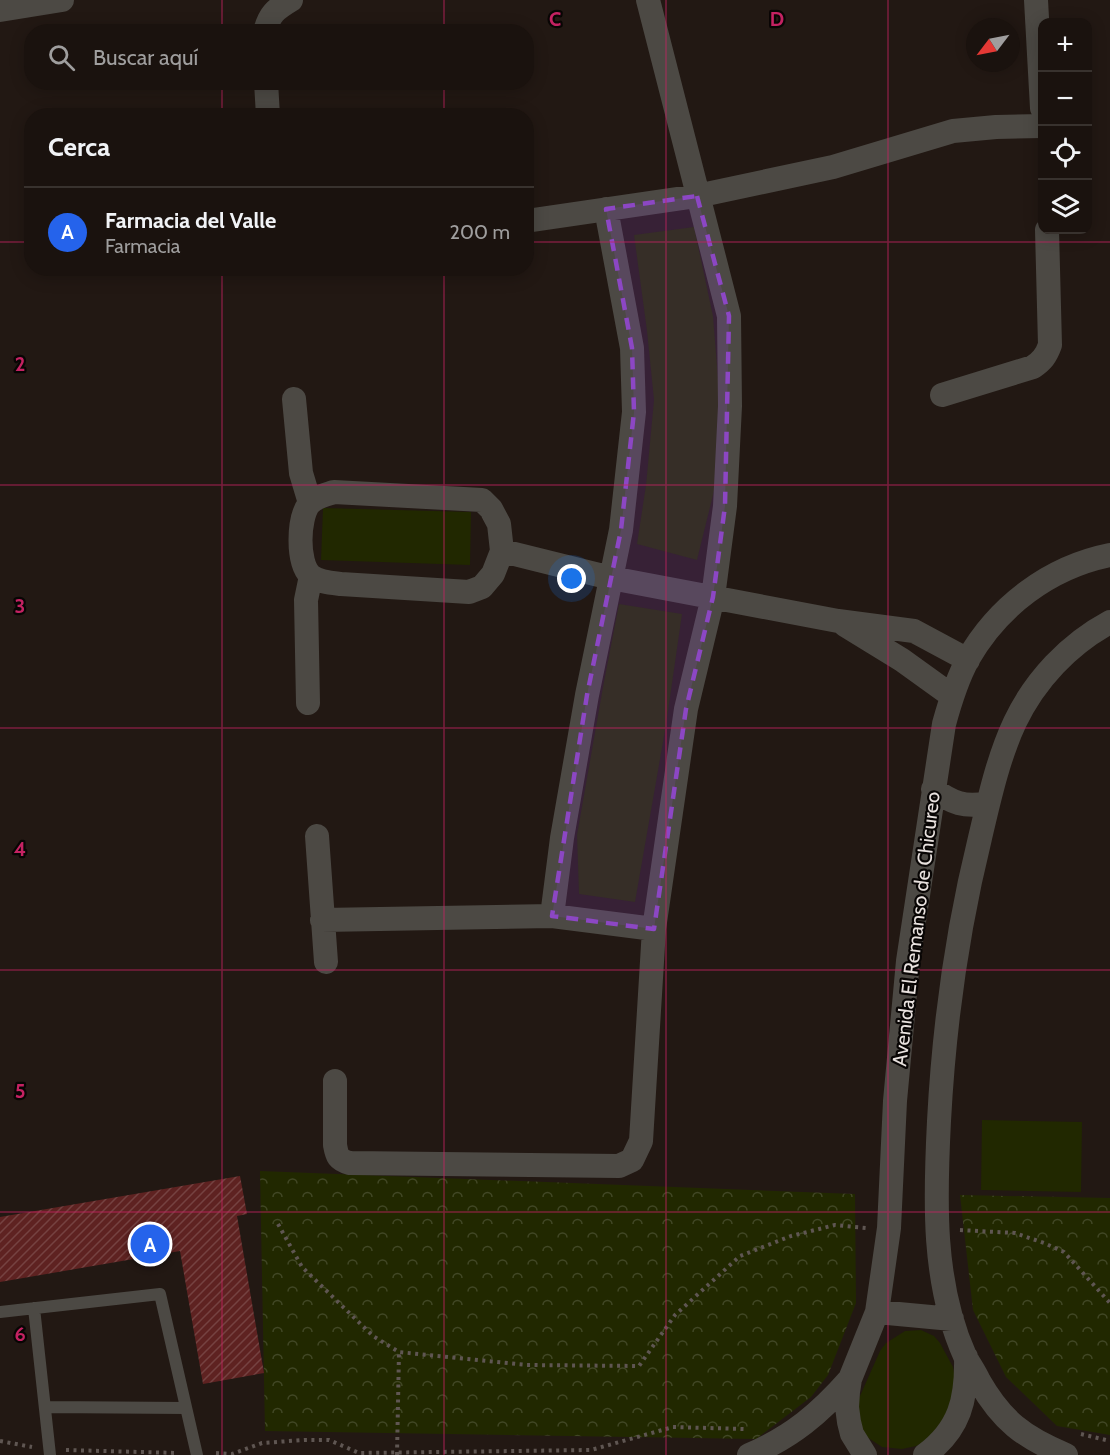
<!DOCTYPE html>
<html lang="es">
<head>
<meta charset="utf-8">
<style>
	body { margin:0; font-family:Cabin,sans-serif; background:#27201c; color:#f1f3f6 }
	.controls { position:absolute; right:18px; top:18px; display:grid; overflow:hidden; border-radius:12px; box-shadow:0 3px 15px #0003 }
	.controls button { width:54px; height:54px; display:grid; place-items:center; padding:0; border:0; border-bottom:2px solid #38322e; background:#1a120e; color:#f1f3f6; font:30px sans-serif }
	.compass { position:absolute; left:966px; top:18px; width:54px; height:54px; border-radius:50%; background:#1a120e; box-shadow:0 3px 15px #0003; rotate:238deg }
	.you { position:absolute; left:572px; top:579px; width:21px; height:21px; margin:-15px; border:4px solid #fff; border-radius:50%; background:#1a73e8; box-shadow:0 0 0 9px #1a73e833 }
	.badge { display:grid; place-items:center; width:39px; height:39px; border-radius:50%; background:#2563eb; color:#fff; font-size:20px; font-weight:700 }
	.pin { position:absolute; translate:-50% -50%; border:3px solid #fff; box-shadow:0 2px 6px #0006 }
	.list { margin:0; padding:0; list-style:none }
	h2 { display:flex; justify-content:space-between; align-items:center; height:78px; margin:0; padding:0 24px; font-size:26px }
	h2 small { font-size:20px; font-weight:400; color:#9f9e9e }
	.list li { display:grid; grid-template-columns:39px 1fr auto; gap:18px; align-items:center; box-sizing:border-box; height:90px; padding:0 24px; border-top:2px solid #38322e }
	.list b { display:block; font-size:22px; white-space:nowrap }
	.list p { margin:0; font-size:20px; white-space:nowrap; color:#9f9e9e }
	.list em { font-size:20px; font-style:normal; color:#9f9e9e }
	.icon { flex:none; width:33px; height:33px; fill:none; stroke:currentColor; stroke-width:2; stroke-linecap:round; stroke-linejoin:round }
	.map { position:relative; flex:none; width:1110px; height:1455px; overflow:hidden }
	.search { position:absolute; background:#1a120e; box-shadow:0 3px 15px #0003; left:24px; top:24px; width:510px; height:66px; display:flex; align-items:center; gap:15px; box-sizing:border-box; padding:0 21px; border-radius:24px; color:#9f9e9e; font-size:22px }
	.panel { position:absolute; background:#1a120e; box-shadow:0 3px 15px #0003; left:24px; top:108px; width:510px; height:168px; border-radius:24px }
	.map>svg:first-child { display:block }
	.green { fill:#212800 }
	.park { fill:url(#park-crowns) }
	.building { fill:url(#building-hatch) }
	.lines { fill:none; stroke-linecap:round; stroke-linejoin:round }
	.path { stroke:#5f5652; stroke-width:4; stroke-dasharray:3 4.5; stroke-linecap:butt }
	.service { stroke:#4c4944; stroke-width:12 }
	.minor { stroke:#4c4944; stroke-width:24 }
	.marked { fill:#8c47c4; fill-opacity:0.2; stroke:#8c47c4; stroke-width:4.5; stroke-dasharray:12 8; stroke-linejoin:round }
	.grid { fill:none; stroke:#c42262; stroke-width:1.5; stroke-opacity:0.55 }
	.labels { text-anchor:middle; stroke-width:4.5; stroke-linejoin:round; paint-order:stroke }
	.street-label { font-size:20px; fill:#e9e2df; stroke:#080504 }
	.grid-label { font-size:20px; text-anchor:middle; font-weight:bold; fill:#c42262; stroke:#080504; stroke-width:4.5; stroke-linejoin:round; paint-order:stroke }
</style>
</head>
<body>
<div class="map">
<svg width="1110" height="1455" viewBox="0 0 1110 1455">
	<defs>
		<pattern id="park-crowns" width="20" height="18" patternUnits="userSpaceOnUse" patternTransform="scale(1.5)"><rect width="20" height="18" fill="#212800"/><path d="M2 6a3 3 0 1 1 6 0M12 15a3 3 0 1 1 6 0" fill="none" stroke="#414725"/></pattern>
		<pattern id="building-hatch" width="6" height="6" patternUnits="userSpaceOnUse" patternTransform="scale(1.5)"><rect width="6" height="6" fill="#5e2221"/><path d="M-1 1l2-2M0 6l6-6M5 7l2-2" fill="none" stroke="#754241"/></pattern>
	</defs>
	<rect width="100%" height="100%" fill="#221813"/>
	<path class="green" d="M694,227L713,316L720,403L714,491L697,560L637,544L646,485L654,400L647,331L634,235Z
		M323,508L471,512L470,565L321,560Z
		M619,604L682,614L666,725L635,902L579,894L577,835L603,687Z
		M982,1120L1082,1122L1081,1192L981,1190Z
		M921,1330L934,1336L940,1343L953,1367L955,1378L949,1416L926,1441L916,1446L902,1449L882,1447L864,1435L856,1405L880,1351L886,1343L905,1331Z"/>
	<path class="park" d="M260,1171L855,1194L856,1303L828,1375L811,1397L756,1439L265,1431Z
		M960,1195L1110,1198V1435L1057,1426L1006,1377L973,1310Z"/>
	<path class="building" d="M240,1176L247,1214L237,1216L264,1373L203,1384L180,1251L0,1282V1217Z"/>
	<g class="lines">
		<path class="path" d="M278,1224L302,1267L373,1336L399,1352L527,1365L639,1366L675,1315L740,1256L791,1236L835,1225L866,1228
			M960,1230L1015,1233L1044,1243L1064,1252L1110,1303
			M1081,1434L1110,1441
			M0,1441L32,1447
			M66,1450L178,1453
			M216,1453L232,1454L262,1443L304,1440H329L359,1453L591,1450L673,1427L744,1429
			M397,1455L399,1352"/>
		<path class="service" d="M34,1308L50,1455
			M0,1312L160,1294L197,1455
			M45,1407L186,1408"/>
		<path class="minor" d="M1036,0L1042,108
			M0,10L62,0
			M265,32C269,14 276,9 291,0
			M266,82L268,116
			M526,221L697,196L833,167L953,131L996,127L1042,126
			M942,395L1033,367C1042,361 1046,356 1050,345L1047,230
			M294,399L301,473L310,503
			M334,492L482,500L491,509L499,524L502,551L493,574L482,587L469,592L341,584C332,583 317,582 310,575C297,562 298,519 309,504C315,497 325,495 334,492Z
			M502,551L611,578L838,621L914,631L968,660
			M845,625L902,660L952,696
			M308,703L306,600L311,576
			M933,789C952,803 965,808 988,803
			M317,836L326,962
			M552,916L562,838L587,695L621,530L634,412L632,348L606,209
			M322,920L552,916L654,929
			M335,1081V1145C337,1156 338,1160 350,1163L619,1166L632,1160L641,1141L654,929L686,709L713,597L725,506L730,406L729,316L648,0
			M877,1312L952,1319
			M749,1455C792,1437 820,1413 850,1379
			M865,1455L852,1434L849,1422L847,1407L848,1392L850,1379L877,1312L889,1228L895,1101L908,961L944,724C950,702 957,679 968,659C998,606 1050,567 1110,555
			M925,1455C960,1429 967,1399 966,1357
			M1066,1455C1023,1437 1002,1421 979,1381C975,1372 969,1364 965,1356C932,1283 935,1199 939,1121C944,1026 957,931 980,838C989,800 998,758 1015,722C1035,680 1069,644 1110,622"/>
	</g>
	<path class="marked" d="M697,196L729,316L725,506L713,597L686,709L654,929L552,916L587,695L621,530L634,412L632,348L606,209Z"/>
	<path class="grid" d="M222,0V32M444,0V32M666,0V1455M888,0V1455M222,82V116M444,82V116M0,242H32M526,242H1110M222,268V1455M444,268V1455M0,485H1110M0,728H1110M0,970H1110M0,1212H1110"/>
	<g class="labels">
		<g class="street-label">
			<text transform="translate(916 929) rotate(-83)" y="7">Avenida El Remanso de Chicureo</text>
		</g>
	</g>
	<g class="grid-label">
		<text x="555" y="26">C</text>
		<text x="777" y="26">D</text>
		<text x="20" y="371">2</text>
		<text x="20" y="613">3</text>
		<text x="20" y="856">4</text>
		<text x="20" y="1098">5</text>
		<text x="20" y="1341">6</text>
	</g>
</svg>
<div class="controls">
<button>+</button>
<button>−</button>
<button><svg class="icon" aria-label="locate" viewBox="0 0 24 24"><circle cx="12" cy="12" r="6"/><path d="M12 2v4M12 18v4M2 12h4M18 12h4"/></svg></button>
<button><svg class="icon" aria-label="layers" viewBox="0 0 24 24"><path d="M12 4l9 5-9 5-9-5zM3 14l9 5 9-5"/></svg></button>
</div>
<svg class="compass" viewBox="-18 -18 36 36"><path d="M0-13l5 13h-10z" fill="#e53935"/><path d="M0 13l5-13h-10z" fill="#9f9e9e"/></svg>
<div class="you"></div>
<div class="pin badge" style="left:150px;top:1244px">A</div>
<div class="search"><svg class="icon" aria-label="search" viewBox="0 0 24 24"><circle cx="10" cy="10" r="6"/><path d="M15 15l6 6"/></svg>Buscar aquí</div>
<section class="panel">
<h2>Cerca<small></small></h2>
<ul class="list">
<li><span class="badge">A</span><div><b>Farmacia del Valle</b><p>Farmacia</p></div><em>200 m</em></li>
</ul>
</section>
</div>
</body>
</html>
